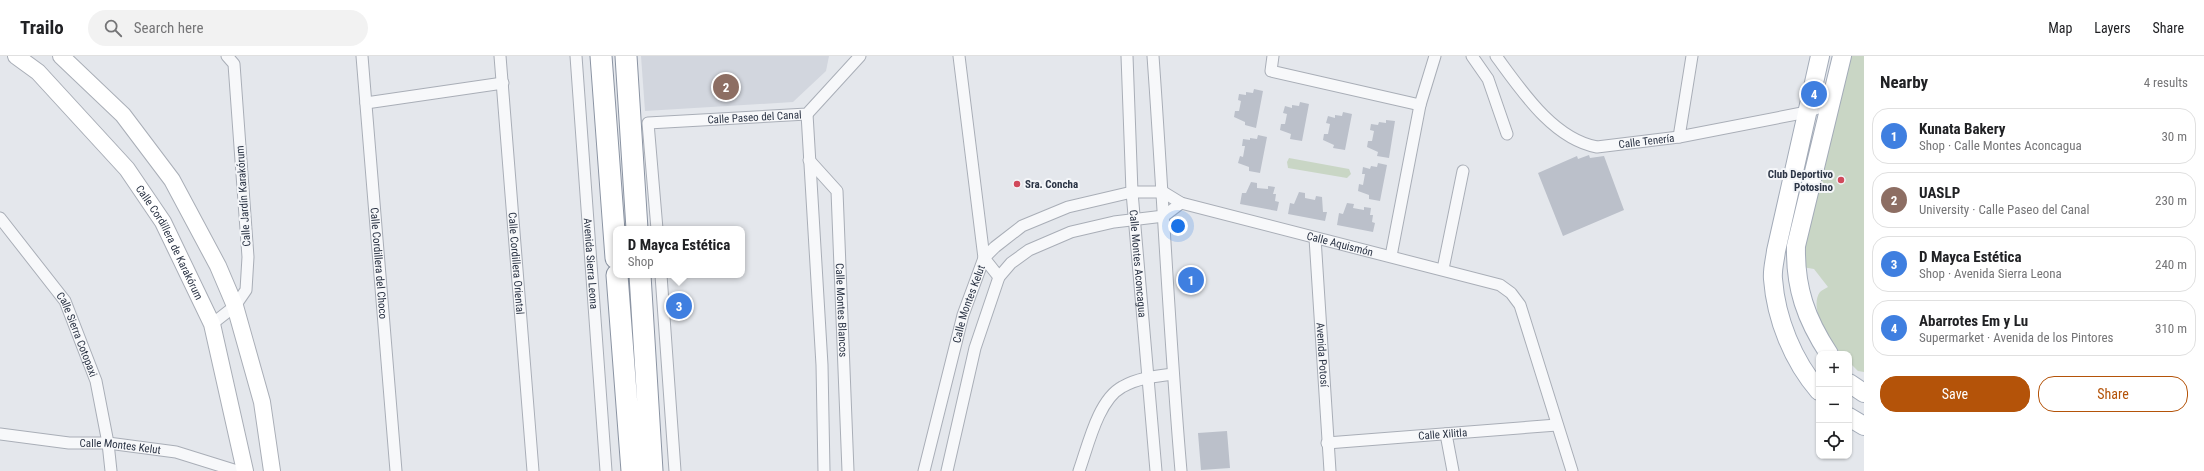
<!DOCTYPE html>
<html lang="en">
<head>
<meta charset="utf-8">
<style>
	body { margin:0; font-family:"Roboto Condensed",sans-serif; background:#f2f2f2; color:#202124 }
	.controls { position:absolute; right:12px; bottom:12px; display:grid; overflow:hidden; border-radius:8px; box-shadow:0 1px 3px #0004 }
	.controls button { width:36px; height:36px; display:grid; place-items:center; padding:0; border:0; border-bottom:1px solid #e0e0e0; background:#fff; color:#202124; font:20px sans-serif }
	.you { position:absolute; left:1178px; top:170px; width:14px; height:14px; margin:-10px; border:3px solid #fff; border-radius:50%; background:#1a73e8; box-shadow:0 0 0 6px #1a73e833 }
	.badge { display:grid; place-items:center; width:26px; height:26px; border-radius:50%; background:#b45309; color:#fff; font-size:13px; font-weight:700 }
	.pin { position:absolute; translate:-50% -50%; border:2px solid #fff; box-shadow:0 1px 4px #0006 }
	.popup { position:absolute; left:613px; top:170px; width:132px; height:52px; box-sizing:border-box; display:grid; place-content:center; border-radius:8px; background:#fff; filter:drop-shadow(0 1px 3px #0005); font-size:13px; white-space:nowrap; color:#757577 }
	.popup b { font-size:15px; color:#202124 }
	.popup::after { content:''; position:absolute; left:50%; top:100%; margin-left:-8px; border:8px solid transparent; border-top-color:#fff }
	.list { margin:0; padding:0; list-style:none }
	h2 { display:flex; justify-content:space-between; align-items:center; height:52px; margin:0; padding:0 16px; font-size:17px }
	h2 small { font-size:13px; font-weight:400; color:#757577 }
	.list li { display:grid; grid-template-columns:26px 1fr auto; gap:12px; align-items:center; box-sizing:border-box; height:56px; margin:0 8px 8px; padding:0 8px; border:1px solid #e0e0e0; border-radius:16px }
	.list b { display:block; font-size:15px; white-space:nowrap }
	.list p { margin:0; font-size:13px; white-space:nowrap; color:#757577 }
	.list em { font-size:13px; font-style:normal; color:#757577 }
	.actions { display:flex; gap:8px; padding:12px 16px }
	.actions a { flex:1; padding:9px 0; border:1px solid #b45309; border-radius:16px; text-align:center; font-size:14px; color:#b45309 }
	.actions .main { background:#b45309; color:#fff }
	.icon { flex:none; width:22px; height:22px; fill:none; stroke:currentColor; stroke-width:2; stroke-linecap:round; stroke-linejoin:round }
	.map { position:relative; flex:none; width:1864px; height:415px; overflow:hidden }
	header { display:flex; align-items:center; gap:24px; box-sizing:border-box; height:56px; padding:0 20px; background:#fff; border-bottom:1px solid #e0e0e0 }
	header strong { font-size:19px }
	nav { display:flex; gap:22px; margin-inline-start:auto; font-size:14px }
	.search { width:280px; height:36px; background:#f2f2f2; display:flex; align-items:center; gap:10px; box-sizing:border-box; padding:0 14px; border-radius:22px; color:#757577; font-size:15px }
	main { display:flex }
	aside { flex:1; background:#fff }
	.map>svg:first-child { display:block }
	.built { fill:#d2d6de }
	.green { fill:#c9d6c5 }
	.building { fill:#bbc0ca }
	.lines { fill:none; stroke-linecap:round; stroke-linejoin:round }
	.street-casing { stroke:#a9aeb7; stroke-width:13 }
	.secondary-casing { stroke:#a9aeb7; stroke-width:18 }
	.primary-casing { stroke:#a3abb8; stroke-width:20 }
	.highway-casing { stroke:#8b94a3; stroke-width:23 }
	.street { stroke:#f7f8fa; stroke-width:11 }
	.secondary { stroke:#fff; stroke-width:16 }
	.primary { stroke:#fff; stroke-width:18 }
	.highway { stroke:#fff; stroke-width:21 }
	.poi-dot { fill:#d1495b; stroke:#f4f6f9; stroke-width:1.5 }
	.labels { text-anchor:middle; stroke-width:4; stroke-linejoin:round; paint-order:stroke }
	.street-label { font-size:11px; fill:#2b3445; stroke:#f4f6f9 }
	.poi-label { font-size:11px; font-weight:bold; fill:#2b3445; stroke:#f4f6f9; text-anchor:end }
</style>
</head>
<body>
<header>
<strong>Trailo</strong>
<div class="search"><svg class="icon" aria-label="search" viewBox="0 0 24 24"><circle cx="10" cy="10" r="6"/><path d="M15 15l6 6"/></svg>Search here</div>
<nav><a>Map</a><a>Layers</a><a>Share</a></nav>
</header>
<main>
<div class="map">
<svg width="1864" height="415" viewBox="0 0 1864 415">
	<rect width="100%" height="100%" fill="#e4e7ec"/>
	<path class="built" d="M641,0H829L826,15L793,46L645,55Z"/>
	<path class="green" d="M1846,0H1864V316L1858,315L1849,306V298H1842C1830,286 1808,252 1820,236C1822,234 1826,232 1828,231L1814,213L1802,211L1799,203Z
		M1289,102L1349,113L1351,118L1347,122L1288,112L1287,106Z"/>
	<path class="building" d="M1254,33L1263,35L1256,72L1245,69V66L1234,61L1235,55H1239L1241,45L1238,44L1239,38L1246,39V36L1253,37Z
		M1300,46L1309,48L1302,85L1290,83L1291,78L1280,74L1281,68H1285L1287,58L1283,57L1285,50L1292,52V49L1299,50Z
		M1343,56L1352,58L1345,94L1333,92L1334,89L1323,84L1324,78H1328L1330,68L1326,67L1328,60L1335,62V59L1342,60Z
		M1386,64L1395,65L1389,102L1377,100L1378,96L1367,91L1368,85H1372L1374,75L1370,74L1371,68L1378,69L1379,66L1386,67Z
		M1258,79L1267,81L1260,117L1249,115V111L1238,107L1240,100L1243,101L1245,90H1242L1243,83L1250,84V82L1257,83Z
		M1589,99L1590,102L1604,100L1624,154L1563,180L1538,117L1577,100L1578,103Z
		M1378,107L1387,109L1380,145L1369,143V139L1358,135L1359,128L1363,129L1365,118H1362L1363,111L1370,113L1371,110L1377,111Z
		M1251,126L1257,127V132L1268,133V130L1275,131L1273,138H1276L1275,145L1279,146L1277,155L1240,148L1242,137H1246Z
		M1299,136L1305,137V142L1315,144L1316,140L1322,141L1323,156H1327L1325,165L1288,158L1290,147L1294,148Z
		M1347,147L1354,148L1353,152L1364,154V151L1371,152L1370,159H1373L1372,166L1375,167L1373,176L1337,169L1339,157L1343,158Z
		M1227,375L1230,412L1201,414L1198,377Z"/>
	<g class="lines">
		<g class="street-casing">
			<g id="street">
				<path id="s1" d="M362,0L396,415"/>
				<path id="s2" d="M500,0L533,415"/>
				<path id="s3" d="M576,0L606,415"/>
				<path d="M959,0L984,202L999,221"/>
				<path id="s4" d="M1127,0L1132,136L1156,415"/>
				<path d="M1153,0C1163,138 1169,277 1181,415"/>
				<path d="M1273,0L1271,15L1420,49"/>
				<path d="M1472,0L1488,23L1507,78"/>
				<path id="s5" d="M1496,0C1521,34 1553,83 1597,91L1679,81L1807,56L1831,47"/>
				<path d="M366,47L503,27"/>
				<path d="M807,58L822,309L824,415"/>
				<path d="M1679,81L1692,0"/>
				<path id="s6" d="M809,104L837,135L848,415"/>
				<path id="s7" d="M0,162L65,245L96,325L108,387L111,415"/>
				<path id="s8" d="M657,173L648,67L807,58L860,0"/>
				<path id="s9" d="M1315,182L1330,415"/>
				<path d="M1391,200L1420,49L1435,0"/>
				<path d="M1443,213L1463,115"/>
				<path d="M661,219L675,415"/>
				<path d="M212,268L235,250L246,234L248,201L234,8L227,0"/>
				<path id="s10" d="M0,378L69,387H108L176,396L237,415"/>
				<path d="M1446,378L1453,415"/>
				<path id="s11" d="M1327,387L1557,369"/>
				<path id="s12" d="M924,415L963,259L984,202L995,191L1022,170L1068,151L1132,136H1163L1181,147L1500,229L1511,237L1520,249L1572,415"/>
				<path d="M947,415L975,292L999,221L1011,207L1029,194L1071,176L1114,166L1164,160L1181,147"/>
				<path d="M1079,415C1088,390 1098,344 1122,331C1137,322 1156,320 1173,318"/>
			</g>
		</g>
		<g class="secondary-casing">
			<g id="secondary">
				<path id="s13" d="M16,0L38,16L127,113L163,166L212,268L245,415"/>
				<path d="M61,0L123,59L172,124L218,210L235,250L262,346L272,415"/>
			</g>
		</g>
		<g class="primary-casing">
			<path id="primary" d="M1829,298C1806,263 1795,232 1796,190L1842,0
				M1849,327L1864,337
				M1819,335C1793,305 1776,263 1773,223C1772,214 1775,204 1776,195L1820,0
				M1849,361L1864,370"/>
		</g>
		<g class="highway-casing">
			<path id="highway" d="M601,0L616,202
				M626,0L637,173
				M617,219L632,415
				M640,219L652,415"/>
		</g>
		<use href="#street" class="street"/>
		<use href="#secondary" class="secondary"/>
		<use href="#primary" class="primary"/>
		<use href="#highway" class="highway"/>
	</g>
	<g class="poi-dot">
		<circle cx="1841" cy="124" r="4"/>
		<circle cx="1017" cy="128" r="4"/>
	</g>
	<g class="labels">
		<g class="street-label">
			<text dy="4" stroke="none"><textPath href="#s8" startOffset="213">Calle Paseo del Canal</textPath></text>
			<text dy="4" stroke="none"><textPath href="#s5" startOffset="189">Calle Tenería</textPath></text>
			<text transform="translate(243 140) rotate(-94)" y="4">Calle Jardín Karakórum</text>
			<text dy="4" stroke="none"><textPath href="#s13" startOffset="244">Calle Cordillera de Karakórum</textPath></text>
			<text dy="4" stroke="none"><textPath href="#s12" startOffset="603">Calle Aquismón</textPath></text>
			<text dy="4" stroke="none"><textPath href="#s2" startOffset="208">Calle Cordillera Oriental</textPath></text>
			<text dy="4" stroke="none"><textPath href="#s1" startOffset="208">Calle Cordillera del Choco</textPath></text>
			<text dy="4" stroke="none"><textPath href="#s3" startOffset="208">Avenida Sierra Leona</textPath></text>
			<text dy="4" stroke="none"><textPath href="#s4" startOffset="208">Calle Montes Aconcagua</textPath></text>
			<text dy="4" stroke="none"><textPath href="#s12" startOffset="173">Calle Montes Kelut</textPath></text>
			<text dy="4" stroke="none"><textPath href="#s6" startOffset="161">Calle Montes Blancos</textPath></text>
			<text dy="4" stroke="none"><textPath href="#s7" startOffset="141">Calle Sierra Cotopaxi</textPath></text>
			<text dy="4" stroke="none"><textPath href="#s9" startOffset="117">Avenida Potosí</textPath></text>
			<text dy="4" stroke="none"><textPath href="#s11" startOffset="116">Calle Xilitla</textPath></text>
			<text dy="4" stroke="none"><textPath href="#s10" startOffset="121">Calle Montes Kelut</textPath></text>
		</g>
		<g class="poi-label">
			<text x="1833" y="122">Club Deportivo<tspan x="1833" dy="13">Potosino</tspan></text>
			<text x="1025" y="132" text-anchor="start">Sra. Concha</text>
		</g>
	</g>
</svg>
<div class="controls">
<button>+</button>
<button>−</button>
<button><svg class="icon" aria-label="locate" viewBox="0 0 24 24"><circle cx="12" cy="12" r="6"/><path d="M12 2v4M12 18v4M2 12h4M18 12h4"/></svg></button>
</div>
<div class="you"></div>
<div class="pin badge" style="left:1191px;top:224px;background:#3f7fe0">1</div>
<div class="pin badge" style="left:726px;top:31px;background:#8d6e63">2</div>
<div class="pin badge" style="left:679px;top:250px;background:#3f7fe0">3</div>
<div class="popup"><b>D Mayca Estética</b>Shop</div>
<div class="pin badge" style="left:1814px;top:38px;background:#3f7fe0">4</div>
</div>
<aside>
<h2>Nearby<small>4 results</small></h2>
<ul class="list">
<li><span class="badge" style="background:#3f7fe0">1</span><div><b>Kunata Bakery</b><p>Shop · Calle Montes Aconcagua</p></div><em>30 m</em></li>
<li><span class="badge" style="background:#8d6e63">2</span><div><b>UASLP</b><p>University · Calle Paseo del Canal</p></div><em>230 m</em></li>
<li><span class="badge" style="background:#3f7fe0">3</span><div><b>D Mayca Estética</b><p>Shop · Avenida Sierra Leona</p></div><em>240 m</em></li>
<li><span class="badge" style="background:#3f7fe0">4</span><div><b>Abarrotes Em y Lu</b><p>Supermarket · Avenida de los Pintores</p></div><em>310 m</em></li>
</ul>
<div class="actions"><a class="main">Save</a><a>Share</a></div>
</aside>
</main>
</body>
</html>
